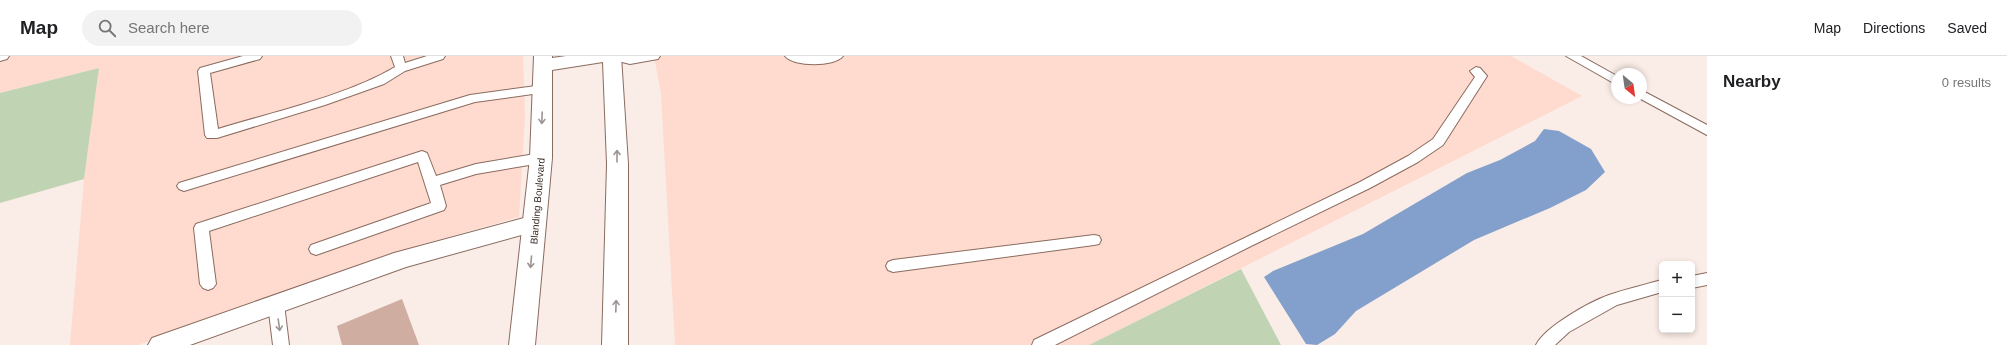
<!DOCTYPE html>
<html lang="en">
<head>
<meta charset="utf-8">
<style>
	body { margin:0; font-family:Helvetica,sans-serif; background:#f2f2f2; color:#202124 }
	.controls { position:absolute; right:12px; bottom:12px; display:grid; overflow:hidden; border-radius:6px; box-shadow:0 2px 6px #0003 }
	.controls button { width:36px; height:36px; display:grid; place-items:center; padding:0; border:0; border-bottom:1px solid #e0e0e0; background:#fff; color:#202124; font:20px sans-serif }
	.compass { position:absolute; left:1611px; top:12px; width:36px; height:36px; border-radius:50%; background:#fff; box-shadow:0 2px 6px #0003; rotate:151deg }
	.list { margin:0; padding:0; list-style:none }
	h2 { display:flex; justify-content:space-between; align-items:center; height:52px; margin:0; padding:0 16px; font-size:17px }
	h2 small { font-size:13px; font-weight:400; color:#757577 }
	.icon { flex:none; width:22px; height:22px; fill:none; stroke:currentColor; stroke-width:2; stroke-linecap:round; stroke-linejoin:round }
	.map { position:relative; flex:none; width:1707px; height:289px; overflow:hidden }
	header { display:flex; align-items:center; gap:24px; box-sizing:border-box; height:56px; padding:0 20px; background:#fff; border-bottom:1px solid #e0e0e0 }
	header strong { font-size:19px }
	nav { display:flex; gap:22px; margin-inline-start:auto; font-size:14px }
	.search { width:280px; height:36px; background:#f2f2f2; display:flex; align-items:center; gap:10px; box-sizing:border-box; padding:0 14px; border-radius:22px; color:#757577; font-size:15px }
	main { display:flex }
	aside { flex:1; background:#fff }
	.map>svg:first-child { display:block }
	.built { fill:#fedbce }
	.green { fill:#c0d4b4 }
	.water { fill:#839fcc }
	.building { fill:#cfada1 }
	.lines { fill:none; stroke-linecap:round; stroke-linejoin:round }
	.service-casing { stroke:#8a6b5f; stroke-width:2 }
	.minor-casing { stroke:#8a6b5f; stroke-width:2 }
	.primary-casing { stroke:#8a6b5f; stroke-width:2 }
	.service { fill:#fff; fill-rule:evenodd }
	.minor { fill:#fff; fill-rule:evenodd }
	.primary { fill:#fff; fill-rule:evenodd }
	.oneway { stroke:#9c9592 }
	.labels { text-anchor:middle; stroke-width:3; stroke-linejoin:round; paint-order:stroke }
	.street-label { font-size:10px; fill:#382b26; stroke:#fff }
</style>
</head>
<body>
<header>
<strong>Map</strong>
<div class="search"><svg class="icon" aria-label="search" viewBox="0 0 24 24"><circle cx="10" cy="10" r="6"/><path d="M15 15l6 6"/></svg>Search here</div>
<nav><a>Map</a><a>Directions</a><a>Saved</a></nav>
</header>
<main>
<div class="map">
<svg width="1707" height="289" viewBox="0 0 1707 289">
	<rect width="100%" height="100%" fill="#faece6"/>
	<path class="built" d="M0,0H523L525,60L519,161L420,189L138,289H70L84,123L99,12L0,37Z
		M654,0H1511L1582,40L1089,289H675L661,38Z"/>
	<path class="green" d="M99,12L84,123L0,147V37Z
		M1241,213L1281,289H1089Z"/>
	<path class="water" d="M1544,73L1559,75L1591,93L1605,116L1586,134L1550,152L1474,184L1356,255L1335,278L1317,289L1306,288L1264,221L1273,215L1363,178L1467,117L1500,104L1535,85Z"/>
	<path class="building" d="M402,243L419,289H342L337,270Z"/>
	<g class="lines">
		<g class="service-casing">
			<path id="service" d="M0,0H9L7,3L0,5Z
				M243,0H262L260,3L210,17L218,73C273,56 346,40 395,11L391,0H403L405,7L427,0H445L443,3L405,15L384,28L325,49L217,82H207L205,79L198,15L200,12Z
				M608,0H660L658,3L630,8L610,3Z
				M785,0H843C835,11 793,11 785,0Z
				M1566,0H1581L1617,20V29Z
				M1476,11L1480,12L1487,20L1443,89L1418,106L1370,132L1251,190L1055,289H1032L1034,284L1360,126L1408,100L1433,83L1475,21L1470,15Z
				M543,29L549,33L547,36L475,46L184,135L179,133L177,130L179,127L470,39Z
				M1641,34L1707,69V79L1639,42H1641Z
				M422,95L427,97L436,120L476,108L541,97L546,99L548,102L546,105L541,107L476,118L440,129L446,150L444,154L316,199L311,197L309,193L311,189L431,147L418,106L209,175L216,228L213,232L208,234L203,232L200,228L194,172L196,168Z
				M1094,179L1099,180L1101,184L1099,188L1094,189L893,216L888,214L886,210L888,206L893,204Z
				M1707,217V229L1692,232V220Z
				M1662,224V236L1617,249L1569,276L1555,289H1536C1545,271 1589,246 1609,239C1626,233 1644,229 1662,224Z
				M276,242L281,244L284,248L289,289H273L268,248L271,244Z"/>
		</g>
		<g class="minor-casing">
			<path id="minor" d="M535,159L543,161L546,167L543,173L406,211L190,289H148L152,282L394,197Z"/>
		</g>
		<g class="primary-casing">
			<path id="primary" d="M534,0H552V2L566,0H621L628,108V289H602L607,108L603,6L552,14V102L535,289H509L530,102Z"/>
		</g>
		<use href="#service" class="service"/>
		<use href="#minor" class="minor"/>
		<use href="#primary" class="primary"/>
	</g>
	<defs><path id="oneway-shaft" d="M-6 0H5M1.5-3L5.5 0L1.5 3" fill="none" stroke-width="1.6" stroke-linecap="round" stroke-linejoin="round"/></defs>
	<g class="oneway">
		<use href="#oneway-shaft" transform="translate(542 62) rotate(92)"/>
		<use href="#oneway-shaft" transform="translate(617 100) rotate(-90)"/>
		<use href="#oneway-shaft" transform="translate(531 206) rotate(95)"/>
		<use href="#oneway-shaft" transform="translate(616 250) rotate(-88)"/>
		<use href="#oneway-shaft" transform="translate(279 269) rotate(82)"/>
	</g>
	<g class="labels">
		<g class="street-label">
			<text transform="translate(537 145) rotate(-85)" y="4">Blanding Boulevard</text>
		</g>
	</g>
</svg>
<div class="controls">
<button>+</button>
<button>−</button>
</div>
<svg class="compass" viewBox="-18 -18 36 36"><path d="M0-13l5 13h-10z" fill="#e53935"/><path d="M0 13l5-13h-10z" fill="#757577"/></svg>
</div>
<aside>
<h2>Nearby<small>0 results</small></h2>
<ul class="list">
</ul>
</aside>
</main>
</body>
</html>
